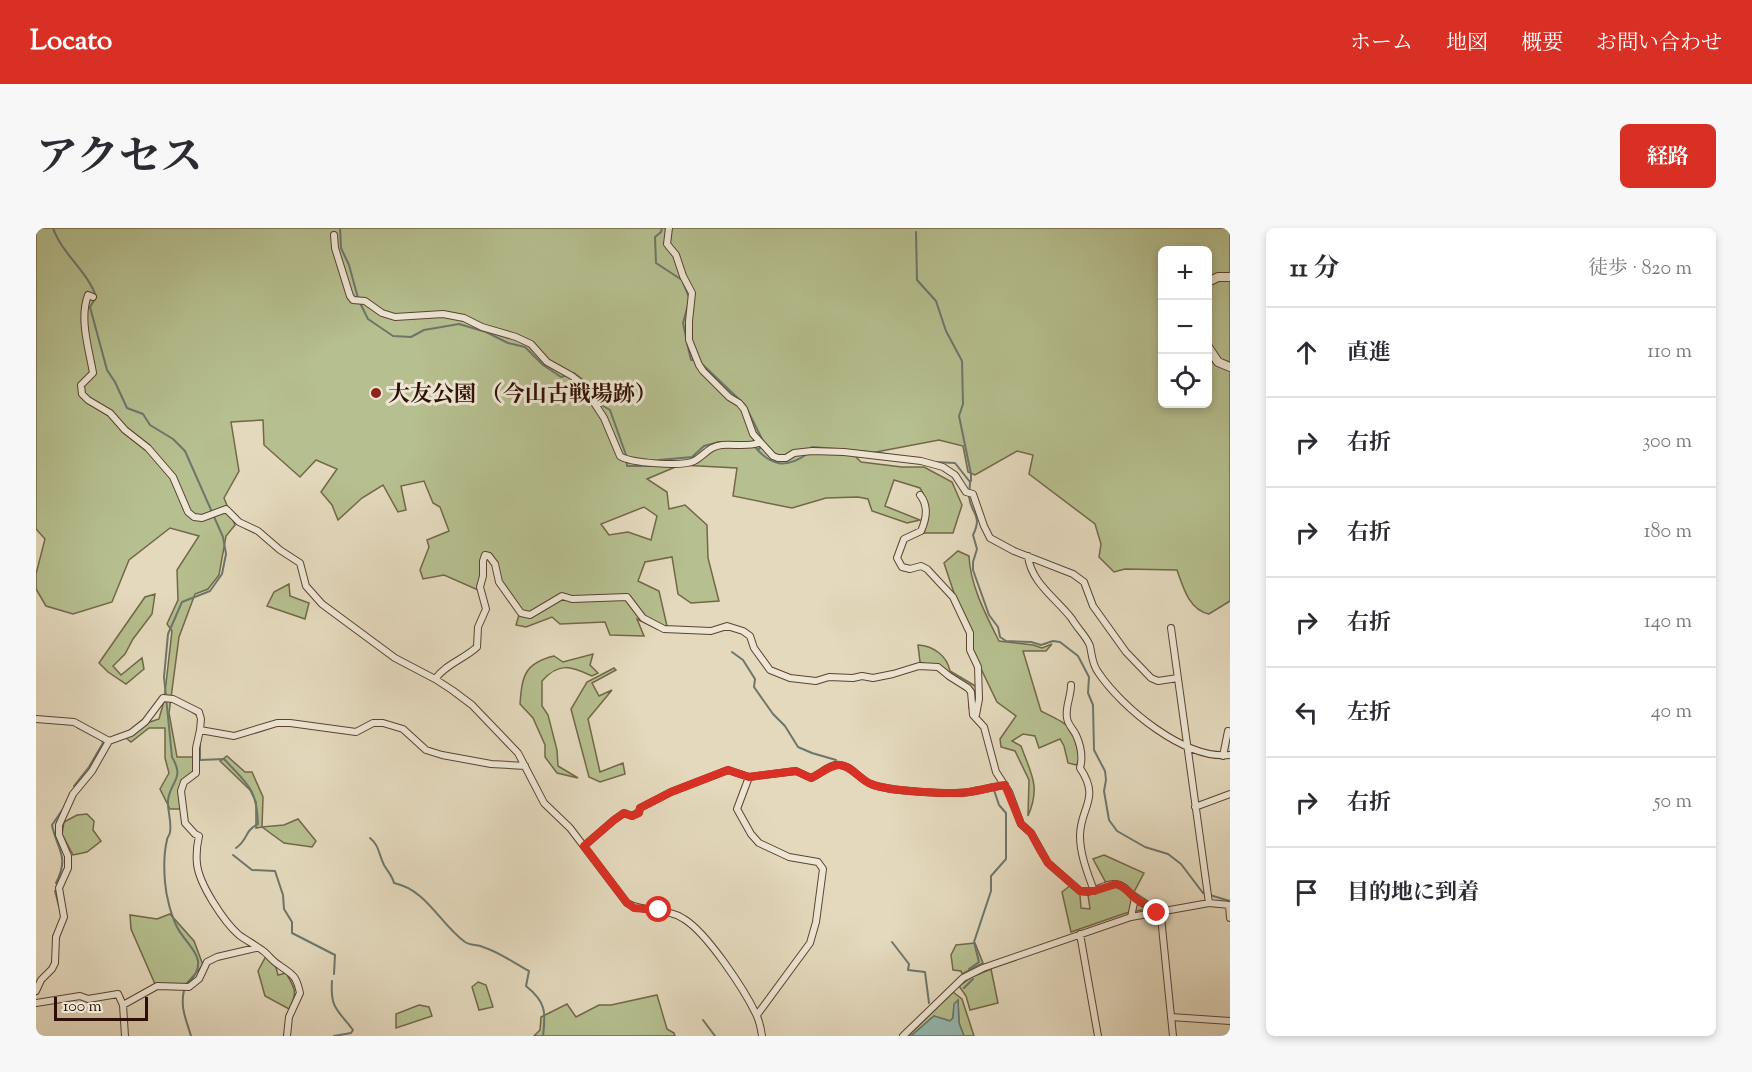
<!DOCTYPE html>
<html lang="ja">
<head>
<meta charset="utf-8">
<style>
	body { margin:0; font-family:"Sorts Mill Goudy","Noto Serif JP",serif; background:#f7f7f7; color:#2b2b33 }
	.controls { position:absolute; right:18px; top:18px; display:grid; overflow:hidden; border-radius:9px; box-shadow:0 3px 9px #0003 }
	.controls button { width:54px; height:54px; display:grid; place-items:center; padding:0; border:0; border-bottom:2px solid #e1e1e2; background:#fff; color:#2b2b33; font:30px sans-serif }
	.scale { position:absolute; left:18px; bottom:15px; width:94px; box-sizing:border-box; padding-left:6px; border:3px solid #2f0f03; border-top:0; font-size:16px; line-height:21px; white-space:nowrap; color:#2f0f03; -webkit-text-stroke:4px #ede6d4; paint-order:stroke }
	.stop { position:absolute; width:18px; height:18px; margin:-14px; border:4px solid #d93025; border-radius:50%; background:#fff }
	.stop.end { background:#d93025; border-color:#fff; box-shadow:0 2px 6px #0008 }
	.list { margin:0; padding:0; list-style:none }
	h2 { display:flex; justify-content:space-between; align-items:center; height:78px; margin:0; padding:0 24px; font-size:26px }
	h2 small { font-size:20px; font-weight:400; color:#7c7c81 }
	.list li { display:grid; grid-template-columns:39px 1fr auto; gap:18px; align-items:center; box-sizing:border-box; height:90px; padding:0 24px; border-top:2px solid #e1e1e2 }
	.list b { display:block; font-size:22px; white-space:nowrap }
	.list em { font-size:20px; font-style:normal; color:#7c7c81 }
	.icon { flex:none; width:33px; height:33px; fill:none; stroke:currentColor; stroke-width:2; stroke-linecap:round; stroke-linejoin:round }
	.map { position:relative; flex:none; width:1194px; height:808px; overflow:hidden; border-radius:9px }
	header { display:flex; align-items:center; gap:36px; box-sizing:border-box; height:84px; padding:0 30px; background:#d93025; color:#fff }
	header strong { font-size:28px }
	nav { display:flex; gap:33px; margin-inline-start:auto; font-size:21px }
	.intro { display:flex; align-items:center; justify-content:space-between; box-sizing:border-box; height:144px; padding:0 36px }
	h1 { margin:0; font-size:42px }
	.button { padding:15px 27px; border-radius:9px; background:#d93025; color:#fff; font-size:21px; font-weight:700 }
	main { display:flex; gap:36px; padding:0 36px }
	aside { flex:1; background:#fff; border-radius:9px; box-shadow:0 3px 9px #0003 }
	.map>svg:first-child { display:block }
	.green { fill:#b6bf8f; stroke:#726749; stroke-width:1.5; fill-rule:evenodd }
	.water { fill:#95bab1; stroke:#6c766b; stroke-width:1.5 }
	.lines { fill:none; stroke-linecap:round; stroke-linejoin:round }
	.stream { stroke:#6c766b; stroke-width:2 }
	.minor-casing { stroke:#5c4232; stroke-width:8 }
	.tertiary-casing { stroke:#5c4232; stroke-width:10 }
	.minor { stroke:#ede6d4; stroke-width:6 }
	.tertiary { stroke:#ede6d4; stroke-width:8 }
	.route { stroke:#d93025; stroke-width:8 }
	.poi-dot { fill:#8f2418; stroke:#ede6d4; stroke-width:2 }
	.labels { text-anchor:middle; stroke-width:6; stroke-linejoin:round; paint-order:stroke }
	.poi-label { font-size:22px; font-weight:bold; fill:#2f0f03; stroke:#ede6d4; text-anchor:start }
</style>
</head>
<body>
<header>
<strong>Locato</strong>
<nav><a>ホーム</a><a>地図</a><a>概要</a><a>お問い合わせ</a></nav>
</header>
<div class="intro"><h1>アクセス</h1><a class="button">経路</a></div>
<main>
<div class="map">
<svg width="1194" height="808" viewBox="0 0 1194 808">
	<rect width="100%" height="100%" fill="#e4d9bd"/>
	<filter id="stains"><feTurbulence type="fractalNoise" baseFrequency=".00333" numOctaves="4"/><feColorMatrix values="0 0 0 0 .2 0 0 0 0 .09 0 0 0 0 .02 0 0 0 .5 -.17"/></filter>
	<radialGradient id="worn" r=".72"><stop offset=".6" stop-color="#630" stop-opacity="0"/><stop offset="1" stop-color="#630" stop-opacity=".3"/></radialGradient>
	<path class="green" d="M0,0H1194V373L1173,386C1153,382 1147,359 1141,342L1089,341L1078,344L1063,329L1065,316L1059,296L993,246L997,227L981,223L939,247L932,244L927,218L903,212L819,228L825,234L866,239H888L916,254L926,277L917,305H888C892,289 893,274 884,260L858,252L849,278L884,292L871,295L836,283L832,271L822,269L790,270L756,280L697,268L701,240L644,237L611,251L631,264L633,281L649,277L671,297L672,330L683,373L655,375L642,366L636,329L609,334L602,353L623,363L631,398L621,401L601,391L608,408L574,407L569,394L524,396L516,389L490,399L480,397L483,387L465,354L459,333L446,327V348L442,362L408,347L387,351L384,342L393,319L391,312L413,303L404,279L397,275L388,253L365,258L370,282L362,284L347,257L326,270L302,292L296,277L285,264L301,241L280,232L264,249L228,217L227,192L195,194L203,243L188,270L199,297L190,308L183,347L172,361L159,366L143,409L133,485L141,529H158L159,543L146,553L147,581H134L124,561L133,545L129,530V500H113L95,514L90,510L111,495L123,491L128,473L136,403L131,396L142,372L141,342L163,308L134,300L93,332L76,374L37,386L10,378L0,361V346L9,311L0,301ZM1126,22H1172V176H1126ZM608,279L621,288L615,312L592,304L573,307L565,296Z
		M922,323L933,328C934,357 950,387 963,413L997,417L1006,420L1016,416L1010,423H987L1005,483C1037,499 1036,497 1044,532L1040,537L1032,535L1028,518L1024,511L1003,520L999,508L987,506L976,513L985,518C995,546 1005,558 992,588L993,552L979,523L965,519L964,511L980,488L961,474L936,422L937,406L918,365L908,335Z
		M253,356L254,368L273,375L269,391L231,378L238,364Z
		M119,366L116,386L97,411L89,426L77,438L85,447L106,430L108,441L90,456L72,444L63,435L109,369Z
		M882,417C898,418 911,428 914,443L941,459V471L938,479L933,480V463L898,440L884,434Z
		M557,426L554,437L562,445L556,448C534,438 523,434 506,453V478L512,487L521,522L522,538L542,550L521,545L509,529V517L497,490L484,476C486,449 488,435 518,428L527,434Z
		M578,440L580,442L556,455L563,468L576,462L552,491L564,544L587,535L589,546L564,554L553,549L535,481L551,454Z
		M191,528L209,544H216L227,569L226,599L248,597L262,591L280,613L276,619L248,615L226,599L220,600V574L214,562L184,533Z
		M51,586L58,593L57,602L65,613L51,624L37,627L26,606L28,594L41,587Z
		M1068,627L1108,645L1098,664L1121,679L1090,685L1035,704L1026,664L1035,657L1044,667L1045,680L1054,681L1052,667L1062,664L1070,655L1057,631Z
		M134,686L158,713L167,737L150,756H119L95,701L94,687L121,691Z
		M939,715L947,735L926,746L925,743L917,742L915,727L920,717Z
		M230,728L239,736L242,747L250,745C259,760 262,765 253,781L229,768L222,743Z
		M955,741L962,775L934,782L930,768L923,758L936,749Z
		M442,754L450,757L457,779L443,782L436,759Z
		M917,764L926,771L938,808H928L923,795L922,773L918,777L917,790L914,793L898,788L875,808H872Z
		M621,767L631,801L638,805L639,808H498L504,802L505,789L531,776L540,789L563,777H575Z
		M383,777L393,779L396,788L360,800V786Z"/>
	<path class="water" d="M922,772L923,795L928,808H875L898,788L914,793L917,790L918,776Z"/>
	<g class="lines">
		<path class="stream" d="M17,0C26,26 53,45 60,69L54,79L71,142L79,154L91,180L107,186L114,197L137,211L149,223L187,309L190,326L186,346L174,363L146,374L132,406L128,449L136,529C149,551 135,552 132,572C131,582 136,593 134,604C134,607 131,609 131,612C128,624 128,642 129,654C130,668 135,687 141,699C152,720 175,730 153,755
			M304,0L305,20L313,37L322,70
			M626,0L625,4L619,9L620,35L646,52L654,72
			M880,4L881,52L900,73L910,103L926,133L927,176L923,188L935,246V253
			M324,75L332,91L357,108L375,109L388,102L423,96L450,104L472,115L489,119L507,137L525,149L538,145L548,153L562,175L574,182L590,227L591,238H619L623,232L656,229L668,218L683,214H716
			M650,109L647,95L652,77
			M651,115L655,132H659
			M666,136L709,177L728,215L722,222
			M719,219C735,238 750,241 771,226
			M774,221L776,219L800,221
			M824,223L851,226
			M898,234L919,235L934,254C934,259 933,264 933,269C935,286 947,287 937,307L941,321L937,334V342L953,387L962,399L964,409L970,413L995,414L1005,417L1017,413L1024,414L1042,428L1053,449L1052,465L1057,477L1058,522L1069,543L1070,552L1068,563L1073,592L1081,603L1109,619L1132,626L1145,636L1167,665L1194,673
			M696,424L707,432L719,451L718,459L737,486L749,498L762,519L776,525L800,532
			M152,481L162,488
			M164,515V532L188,531C211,556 221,560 222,596C207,604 213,611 200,620
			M38,558L53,539L67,515L66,512L41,499
			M334,610C343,617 343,627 348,637C352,644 356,647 358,655C391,662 404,696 429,714C435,718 441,716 447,719C463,724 478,735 493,743L490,758C510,774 510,784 507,808
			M197,627L216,642L239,643L247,667L248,681L256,694V705L299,727L298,746
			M20,655C34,628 21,622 16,597L27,581
			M19,663L23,678
			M856,714L873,736L872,742L889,744L893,775
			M17,718V708
			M933,741L943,734L938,714L955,663V648L970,631V585L963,577L958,562
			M296,753C294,781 302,782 317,802L315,805L298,808
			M928,760L937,751
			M148,762C144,780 150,791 155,808
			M667,792L679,808"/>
		<g class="minor-casing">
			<path id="minor" d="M633,0L631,16L640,27L647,48L656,65L653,93V112L663,137L667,143L693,169L703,175L708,181L717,206L737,228L742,230H750L758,225L776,223L808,224L885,233L907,239L919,247L930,264L937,266L948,298L954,310L978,323L1037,346L1048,354L1057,378L1090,424L1115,450L1122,453L1142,450
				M298,7L299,20L314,68L317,72L329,73L346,85L359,89L407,86L428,90L446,99L480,109L495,116L511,134L536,148L546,156L568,190L584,228C594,235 646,239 658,233C668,228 673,218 686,217C699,216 710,219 723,215
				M57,69L52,67C43,91 53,121 57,145L45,157L46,166L52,172L74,185L89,202L112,220L137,249L152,284L158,289L166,290L190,281L203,294L222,303L244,322L264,335L270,358L286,376L359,430L399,451L416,462L436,477L482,525L508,575L534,600L591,675C608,685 630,679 648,691C671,705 708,761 720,786C723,792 725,801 726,808
				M884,267C893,278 890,292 885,303L868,311L861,330L866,339L874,341L885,338L891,341L917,369L934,405V422L942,439L943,471L940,487
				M992,328C995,355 1021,371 1036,391C1041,400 1051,409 1054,418C1056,427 1056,436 1062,444C1086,480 1149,532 1194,527
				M1135,400L1173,675
				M399,451C410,436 428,431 441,419L442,399L450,381L444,359L447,348V333L449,327L453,328L459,336L463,354L485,385L494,387L526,368L536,371L591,369L607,390L628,401L675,403L691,398L707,403L714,408L718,420L734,442L754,450L780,453L793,449L817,450L826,448L837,450L857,446L883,438L902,439L913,448L932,460L935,464L937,487L948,499L960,544L973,564L985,596L995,605L1012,635L1044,663C1057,667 1067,655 1080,656C1089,657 1093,665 1099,670C1107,678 1115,677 1125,689L1137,808
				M1035,457C1035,469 1029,479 1031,490C1032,497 1037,501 1040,507C1045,518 1047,529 1044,540C1065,571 1044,579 1044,608C1044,627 1052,646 1058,663
				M0,491L38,494L73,513
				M164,502L160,520V545L148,554L145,563L149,595L159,606L163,608C161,617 160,627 161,636C163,656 188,694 203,707C210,712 219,717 226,722C232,726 236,733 243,737C257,747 260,747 264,765L253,789L251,808
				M1187,528L1192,503
				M713,549L701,581L715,606L723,615L753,629L782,634L787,641L780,694L774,715L721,787
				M1159,579L1194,566
				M548,618L578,592L588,585L596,588L603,584L604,580L635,564L692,542L713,549L760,543L775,550C783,547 795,535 804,537C816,538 824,552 835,556C851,563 915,567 933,564C945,562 957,559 969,557
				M1193,677L1194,690
				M1095,689L1099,670
				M1044,706L1062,808
				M0,763L5,752L16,741L19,735L20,709L28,689L23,660L32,640V628L23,607V597L37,566L56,543L73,513L95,505L109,494L127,470L137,471L163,484L165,491L164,502L198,508L241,495H254L320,504L337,495H347L367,501L390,522L406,527L455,536L489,538
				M0,775L44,768L52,771L82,766L87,777L89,808
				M87,777L121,758L153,759L163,751L171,734L181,729L220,720
				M1135,789L1194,793
				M867,808L927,750L947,740L1095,689L1173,675L1194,677"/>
		</g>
		<g class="tertiary-casing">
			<path id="tertiary" d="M1172,54L1182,49H1194
				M1172,119L1182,134L1194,139"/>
		</g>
		<use href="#minor" class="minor"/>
		<use href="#tertiary" class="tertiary"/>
	</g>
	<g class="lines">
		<path class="route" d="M623,682L598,680L591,675L548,618L578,592L588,585L596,588L603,585L604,580L635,564L692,542L713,549L760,543L775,550C783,547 795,536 804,537C816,538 824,552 835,556C851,563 915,567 933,564C945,562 957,559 969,557L985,596L995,605L1004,622L1012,635L1044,663H1058L1080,656C1090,659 1093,665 1100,671C1107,676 1115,678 1121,685"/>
	</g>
	<circle class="poi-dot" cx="340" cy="165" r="6"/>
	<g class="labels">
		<g class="poi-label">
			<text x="352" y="173">大友公園 （今山古戦場跡）</text>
		</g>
	</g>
	<rect width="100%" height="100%" filter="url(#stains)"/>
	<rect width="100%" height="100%" fill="url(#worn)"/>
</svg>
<div class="controls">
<button>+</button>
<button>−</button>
<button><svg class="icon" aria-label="locate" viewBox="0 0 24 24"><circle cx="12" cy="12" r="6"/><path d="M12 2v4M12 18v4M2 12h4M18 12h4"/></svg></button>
</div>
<div class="scale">100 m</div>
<div class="stop" style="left:623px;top:682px"></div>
<div class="stop end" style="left:1121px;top:685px"></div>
</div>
<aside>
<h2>11 分<small>徒歩 · 820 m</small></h2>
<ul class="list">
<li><svg class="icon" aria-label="ahead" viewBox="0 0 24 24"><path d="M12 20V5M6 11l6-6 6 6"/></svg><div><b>直進</b></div><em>110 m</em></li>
<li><svg class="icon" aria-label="right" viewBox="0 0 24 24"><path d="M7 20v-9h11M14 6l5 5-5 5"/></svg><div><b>右折</b></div><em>300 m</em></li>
<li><svg class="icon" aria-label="right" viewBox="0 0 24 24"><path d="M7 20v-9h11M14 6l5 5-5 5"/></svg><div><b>右折</b></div><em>180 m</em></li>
<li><svg class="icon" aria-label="right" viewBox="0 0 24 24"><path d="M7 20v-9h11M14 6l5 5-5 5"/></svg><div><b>右折</b></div><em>140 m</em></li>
<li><svg class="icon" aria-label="left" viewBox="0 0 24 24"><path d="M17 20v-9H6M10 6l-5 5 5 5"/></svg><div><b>左折</b></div><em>40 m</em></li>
<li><svg class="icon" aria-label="right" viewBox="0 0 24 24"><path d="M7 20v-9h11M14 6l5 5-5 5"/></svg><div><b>右折</b></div><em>50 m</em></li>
<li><svg class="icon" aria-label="arrive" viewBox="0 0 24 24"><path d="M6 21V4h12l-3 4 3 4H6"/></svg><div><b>目的地に到着</b></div></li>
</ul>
</aside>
</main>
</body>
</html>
